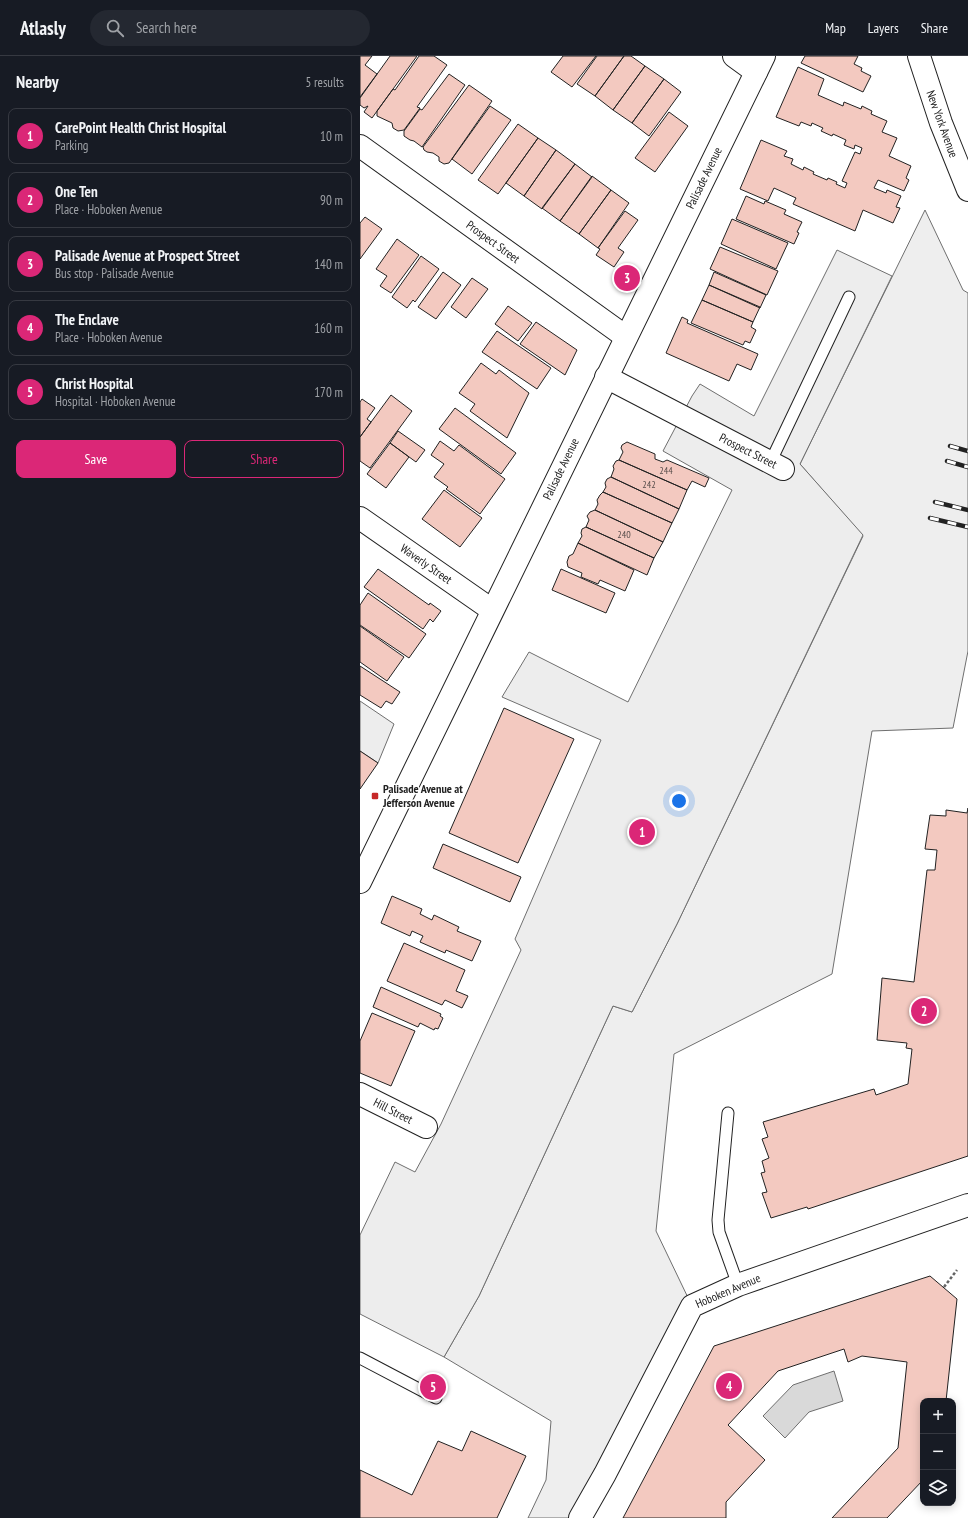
<!DOCTYPE html>
<html lang="en">
<head>
<meta charset="utf-8">
<style>
	body { margin:0; font-family:"PT Sans Narrow",sans-serif; background:#242831; color:#f1f3f6 }
	.controls { position:absolute; right:12px; bottom:12px; display:grid; overflow:hidden; border-radius:8px; box-shadow:0 2px 10px #0003 }
	.controls button { width:36px; height:36px; display:grid; place-items:center; padding:0; border:0; border-bottom:1px solid #363941; background:#171b24; color:#f1f3f6; font:20px sans-serif }
	.you { position:absolute; left:319px; top:745px; width:14px; height:14px; margin:-10px; border:3px solid #fff; border-radius:50%; background:#1a73e8; box-shadow:0 0 0 6px #1a73e833 }
	.badge { display:grid; place-items:center; width:26px; height:26px; border-radius:50%; background:#db2777; color:#fff; font-size:13px; font-weight:700 }
	.pin { position:absolute; translate:-50% -50%; border:2px solid #fff; box-shadow:0 1px 4px #0006 }
	.list { margin:0; padding:0; list-style:none }
	h2 { display:flex; justify-content:space-between; align-items:center; height:52px; margin:0; padding:0 16px; font-size:17px }
	h2 small { font-size:13px; font-weight:400; color:#9ea1a6 }
	.list li { display:grid; grid-template-columns:26px 1fr auto; gap:12px; align-items:center; box-sizing:border-box; height:56px; margin:0 8px 8px; padding:0 8px; border:1px solid #363941; border-radius:8px }
	.list b { display:block; font-size:15px; white-space:nowrap }
	.list p { margin:0; font-size:13px; white-space:nowrap; color:#9ea1a6 }
	.list em { font-size:13px; font-style:normal; color:#9ea1a6 }
	.actions { display:flex; gap:8px; padding:12px 16px }
	.actions a { flex:1; padding:9px 0; border:1px solid #db2777; border-radius:8px; text-align:center; font-size:14px; color:#db2777 }
	.actions .main { background:#db2777; color:#fff }
	.icon { flex:none; width:22px; height:22px; fill:none; stroke:currentColor; stroke-width:2; stroke-linecap:round; stroke-linejoin:round }
	.map { position:relative; flex:none; width:608px; height:1462px; overflow:hidden }
	header { display:flex; align-items:center; gap:24px; box-sizing:border-box; height:56px; padding:0 20px; background:#171b24; border-bottom:1px solid #363941 }
	header strong { font-size:19px }
	nav { display:flex; gap:22px; margin-inline-start:auto; font-size:14px }
	.search { width:280px; height:36px; background:#242831; display:flex; align-items:center; gap:10px; box-sizing:border-box; padding:0 14px; border-radius:22px; color:#9ea1a6; font-size:15px }
	main { display:flex }
	aside { flex:1; background:#171b24 }
	.map>svg:first-child { display:block }
	.green { fill:#eee; stroke:#6f6f6f }
	.parking { fill:#ededed; stroke:#6f6f6f }
	.water { fill:#d9d9d9; stroke:#6f6f6f }
	.building { fill:#f3c9c0; stroke:#222 }
	.lines { fill:none; stroke-linecap:round; stroke-linejoin:round }
	.service-casing { stroke:#222; stroke-width:13 }
	.minor-casing { stroke:#222; stroke-width:24 }
	.tertiary-casing { stroke:#222; stroke-width:24 }
	.secondary-casing { stroke:#222; stroke-width:24 }
	.path { stroke:#646464; stroke-width:2.5; stroke-dasharray:3 2; stroke-linecap:butt }
	.service { stroke:#fff; stroke-width:11 }
	.minor { stroke:#fff; stroke-width:22 }
	.tertiary { stroke:#fff; stroke-width:22 }
	.secondary { stroke:#fff; stroke-width:22 }
	.rail-casing { stroke:#222; stroke-width:4.5 }
	.rail { stroke:#fff; stroke-width:3; stroke-dasharray:9; stroke-linecap:butt }
	.poi-dot { fill:#c62828; stroke:#fff; stroke-width:1.5 }
	.labels { text-anchor:middle; stroke-width:3; stroke-linejoin:round; paint-order:stroke }
	.number-label { font-size:10px; fill:#564c4a }
	.street-label { font-size:12px; fill:#222; stroke:#fff }
	.poi-label { font-size:12px; font-weight:bold; fill:#222; stroke:#fff; text-anchor:start }
</style>
</head>
<body>
<header>
<strong>Atlasly</strong>
<div class="search"><svg class="icon" aria-label="search" viewBox="0 0 24 24"><circle cx="10" cy="10" r="6"/><path d="M15 15l6 6"/></svg>Search here</div>
<nav><a>Map</a><a>Layers</a><a>Share</a></nav>
</header>
<main>
<aside>
<h2>Nearby<small>5 results</small></h2>
<ul class="list">
<li><span class="badge">1</span><div><b>CarePoint Health Christ Hospital</b><p>Parking</p></div><em>10 m</em></li>
<li><span class="badge">2</span><div><b>One Ten</b><p>Place · Hoboken Avenue</p></div><em>90 m</em></li>
<li><span class="badge">3</span><div><b>Palisade Avenue at Prospect Street</b><p>Bus stop · Palisade Avenue</p></div><em>140 m</em></li>
<li><span class="badge">4</span><div><b>The Enclave</b><p>Place · Hoboken Avenue</p></div><em>160 m</em></li>
<li><span class="badge">5</span><div><b>Christ Hospital</b><p>Hospital · Hoboken Avenue</p></div><em>170 m</em></li>
</ul>
<div class="actions"><a class="main">Save</a><a>Share</a></div>
</aside>
<div class="map">
<svg width="608" height="1462" viewBox="0 0 608 1462">
	<rect width="100%" height="100%" fill="#fff"/>
	<path class="green" d="M565,154L603,234L608,237V595L593,672L512,675L472,918L314,998L296,1175L332,1250L219,1462H168L186,1424L191,1365L84,1301L119,1240L253,950L272,956L317,868L503,480L440,408Z"/>
	<path class="parking" d="M477,194L532,220L440,408L503,479L317,868L272,956L253,950L119,1240L84,1301L0,1258V1179L35,1106L55,1116L81,1068L161,894L155,883L241,684L142,641L169,596L268,646L372,434L303,395L332,340L340,328L394,360Z
		M0,645L34,668L18,707L0,695Z"/>
	<path class="water" d="M474,1315L483,1345L449,1356L425,1382L403,1360L433,1329Z"/>
	<path class="building" d="M0,0H12L5,9L17,18L0,41Z
		M30,0H57L12,62L4,56L8,50L4,52L0,49V42Z
		M59,0H74L87,9L57,51L60,52L44,74L38,75L33,72L32,67L17,60V55L33,33L35,34Z
		M203,0H236L212,31L191,16Z
		M237,0H264L235,40L217,28Z
		M264,0H271L285,10L253,54L235,40Z
		M445,0H498L494,8L502,12L501,15L511,20L503,36L441,7Z
		M285,10L304,23L272,67L253,54Z
		M438,11L464,23L458,39L483,50L484,46L501,53L502,50L512,55L511,58L527,65L522,76L537,82L529,100L551,110L546,122L549,124L544,135L518,124L514,132L526,137L527,134L541,140L536,151L540,152L533,167L503,154L495,175L433,148L436,142L414,132L408,145L380,133L401,84L427,95L424,100L433,103L431,108L443,114L444,111L454,116L453,118L467,124L468,122L477,126L476,128L485,132L487,127L482,125L495,96L500,98L502,92L495,89L494,93L484,89L486,84L473,78L472,80L461,75L463,72L452,67L451,70L441,66L439,70L416,61Z
		M89,18L105,29L62,91L54,85L50,84L44,80V75L60,53L62,54Z
		M304,23L321,36L289,80L272,67Z
		M109,29L132,45L89,107L84,108L79,105V101L73,97L67,96L64,94L63,91Z
		M130,50L151,64L112,118L92,103Z
		M309,56L328,70L295,116L275,102Z
		M158,68L178,82L138,138L118,124Z
		M178,82L196,94L164,140L146,127Z
		M196,94L215,108L182,153L164,140Z
		M215,108L232,121L200,165L182,152Z
		M232,120L251,134L219,178L200,165Z
		M251,134L269,147L238,192L219,178Z
		M386,140L404,148L405,145L426,154L424,158L442,166L437,176L439,177L434,188L376,163Z
		M265,155L278,164L258,192L264,196L254,211L236,199L240,193L238,192Z
		M5,161L22,173L0,203V167Z
		M372,163L428,187L416,213L361,188Z
		M37,183L59,199L31,237L20,230L27,220L16,213Z
		M360,191L418,215L407,239L350,213Z
		M61,200L79,213L55,246L53,244L47,252L32,241Z
		M83,216L101,229L76,263L58,251Z
		M354,216L406,239L400,252L349,229Z
		M112,222L128,233L106,262L91,251Z
		M349,229L400,251L393,266L342,244Z
		M342,244L393,266L391,271L396,274L390,287L385,285L383,289L331,267Z
		M148,250L172,267L158,285L135,268Z
		M322,261L328,264L327,267L398,298L391,314L377,308L369,325L306,297Z
		M176,266L217,294L205,319L160,288Z
		M137,275L191,312L177,333L122,296Z
		M121,307L136,318L139,314L169,337L147,382L110,355L115,348L99,337Z
		M31,339L52,355L10,412L0,405V381Z
		M2,343L15,352L7,363L11,366L0,381V346Z
		M95,352L156,397L141,418L79,373Z
		M38,375L65,394L56,406L30,387Z
		M80,385L94,395L99,389L145,423L120,458L86,433L88,431L74,421L84,408L71,399Z
		M267,386L295,398V403L303,406L307,404L349,422L345,431L332,425L327,434L259,404L263,396L261,392L262,389Z
		M30,387L49,401L26,432L7,418Z
		M259,404L327,434L319,453L251,421L254,413L253,410L256,405Z
		M251,421L319,453L312,467L243,436L246,431L245,427L247,423Z
		M84,434L122,462L100,491L62,463Z
		M243,436L312,467L303,486L235,454L238,448L237,444L240,439Z
		M235,454L303,486L294,502L226,471L229,464L227,460L230,456Z
		M226,471L294,502L287,519L218,487L222,480L221,477L222,473Z
		M218,487L274,514L265,535L240,524L238,528L221,521L222,517L208,511L207,506L209,500L213,498Z
		M18,513L69,549L70,547L81,555L73,566L70,563L63,573L4,531Z
		M201,513L255,537L246,557L192,534Z
		M8,537L66,578L49,602L0,569V549Z
		M0,570L44,601L27,625L0,606Z
		M0,610L40,636L32,648L26,645L21,652L0,639Z
		M144,652L214,683L158,807L89,777Z
		M0,695L18,707L0,733Z
		M608,752V1100L448,1153L447,1151L411,1162L402,1137L407,1136L401,1117L405,1116L402,1105L409,1102L402,1083L408,1081L403,1066L514,1033L516,1039L548,1028L552,993L546,992L547,987L517,984L522,922L554,926L567,814H575L577,794L565,793L570,759L586,760V754L607,757Z
		M83,788L161,821L150,846L73,812Z
		M32,840L62,853L60,858L72,864L74,859L99,871L97,875L121,885L112,905L86,894L85,897L60,886L63,880L52,875L50,880L21,867Z
		M44,887L105,914L96,935L108,940L102,952L85,944L82,949L27,925Z
		M21,931L81,958L80,960L83,962L78,973L75,972L74,974L60,967L58,971L13,951Z
		M12,957L55,975L31,1030L0,1017V985Z
		M570,1220L597,1243L586,1345H563V1424L527,1462H472L538,1392L547,1306L502,1300L488,1306L484,1293L418,1315L368,1369L405,1404L366,1446V1462H263L354,1290Z
		M111,1375L166,1400L137,1462H0V1414L52,1439L78,1385L102,1395Z"/>
	<g class="lines">
		<g class="service-casing">
			<path id="service" d="M410,407L489,241
				M368,1057L358,1164L359,1176L378,1229
				M0,1302L76,1342"/>
		</g>
		<g class="minor-casing">
			<path id="minor" d="M246,321L423,413
				M0,462L132,554
				M0,1038L66,1071"/>
		</g>
		<g class="tertiary-casing">
			<path id="tertiary" d="M374,0L396,16
				M559,0L581,67L608,134
				M0,90L266,281
				M220,1462L245,1418L332,1250L378,1229L608,1149"/>
		</g>
		<g class="secondary-casing">
			<path id="secondary" d="M0,826L404,0"/>
		</g>
		<path class="path" d="M584,1231L597,1214"/>
		<use href="#service" class="service"/>
		<use href="#minor" class="minor"/>
		<use href="#tertiary" class="tertiary"/>
		<use href="#secondary" class="secondary"/>
		<g class="rail-casing">
			<path id="rail" d="M590,390L608,395
				M587,405L608,411
				M575,446L608,454
				M570,462L608,471"/>
		</g>
		<use href="#rail" class="rail"/>
	</g>
	<rect class="poi-dot" x="11" y="736" width="8" height="8" rx="2"/>
	<g class="labels">
		<g class="number-label">
			<text x="306" y="418">244</text>
			<text x="289" y="432">242</text>
			<text x="264" y="482">240</text>
		</g>
		<g class="street-label">
			<text transform="translate(582 68) rotate(70)" y="4">New York Avenue</text>
			<text transform="translate(344 122) rotate(-64)" y="4">Palisade Avenue</text>
			<text transform="translate(133 186) rotate(36)" y="4">Prospect Street</text>
			<text transform="translate(388 395) rotate(27)" y="4">Prospect Street</text>
			<text transform="translate(201 413) rotate(-64)" y="4">Palisade Avenue</text>
			<text transform="translate(66 508) rotate(35)" y="4">Waverly Street</text>
			<text transform="translate(33 1055) rotate(27)" y="4">Hill Street</text>
			<text transform="translate(368 1235) rotate(-23)" y="4">Hoboken Avenue</text>
		</g>
		<g class="poi-label">
			<text x="23" y="737">Palisade Avenue at<tspan x="23" dy="14">Jefferson Avenue</tspan></text>
		</g>
	</g>
</svg>
<div class="controls">
<button>+</button>
<button>−</button>
<button><svg class="icon" aria-label="layers" viewBox="0 0 24 24"><path d="M12 4l9 5-9 5-9-5zM3 14l9 5 9-5"/></svg></button>
</div>
<div class="you"></div>
<div class="pin badge" style="left:282px;top:776px">1</div>
<div class="pin badge" style="left:564px;top:955px">2</div>
<div class="pin badge" style="left:267px;top:222px">3</div>
<div class="pin badge" style="left:369px;top:1330px">4</div>
<div class="pin badge" style="left:73px;top:1331px">5</div>
</div>
</main>
</body>
</html>
